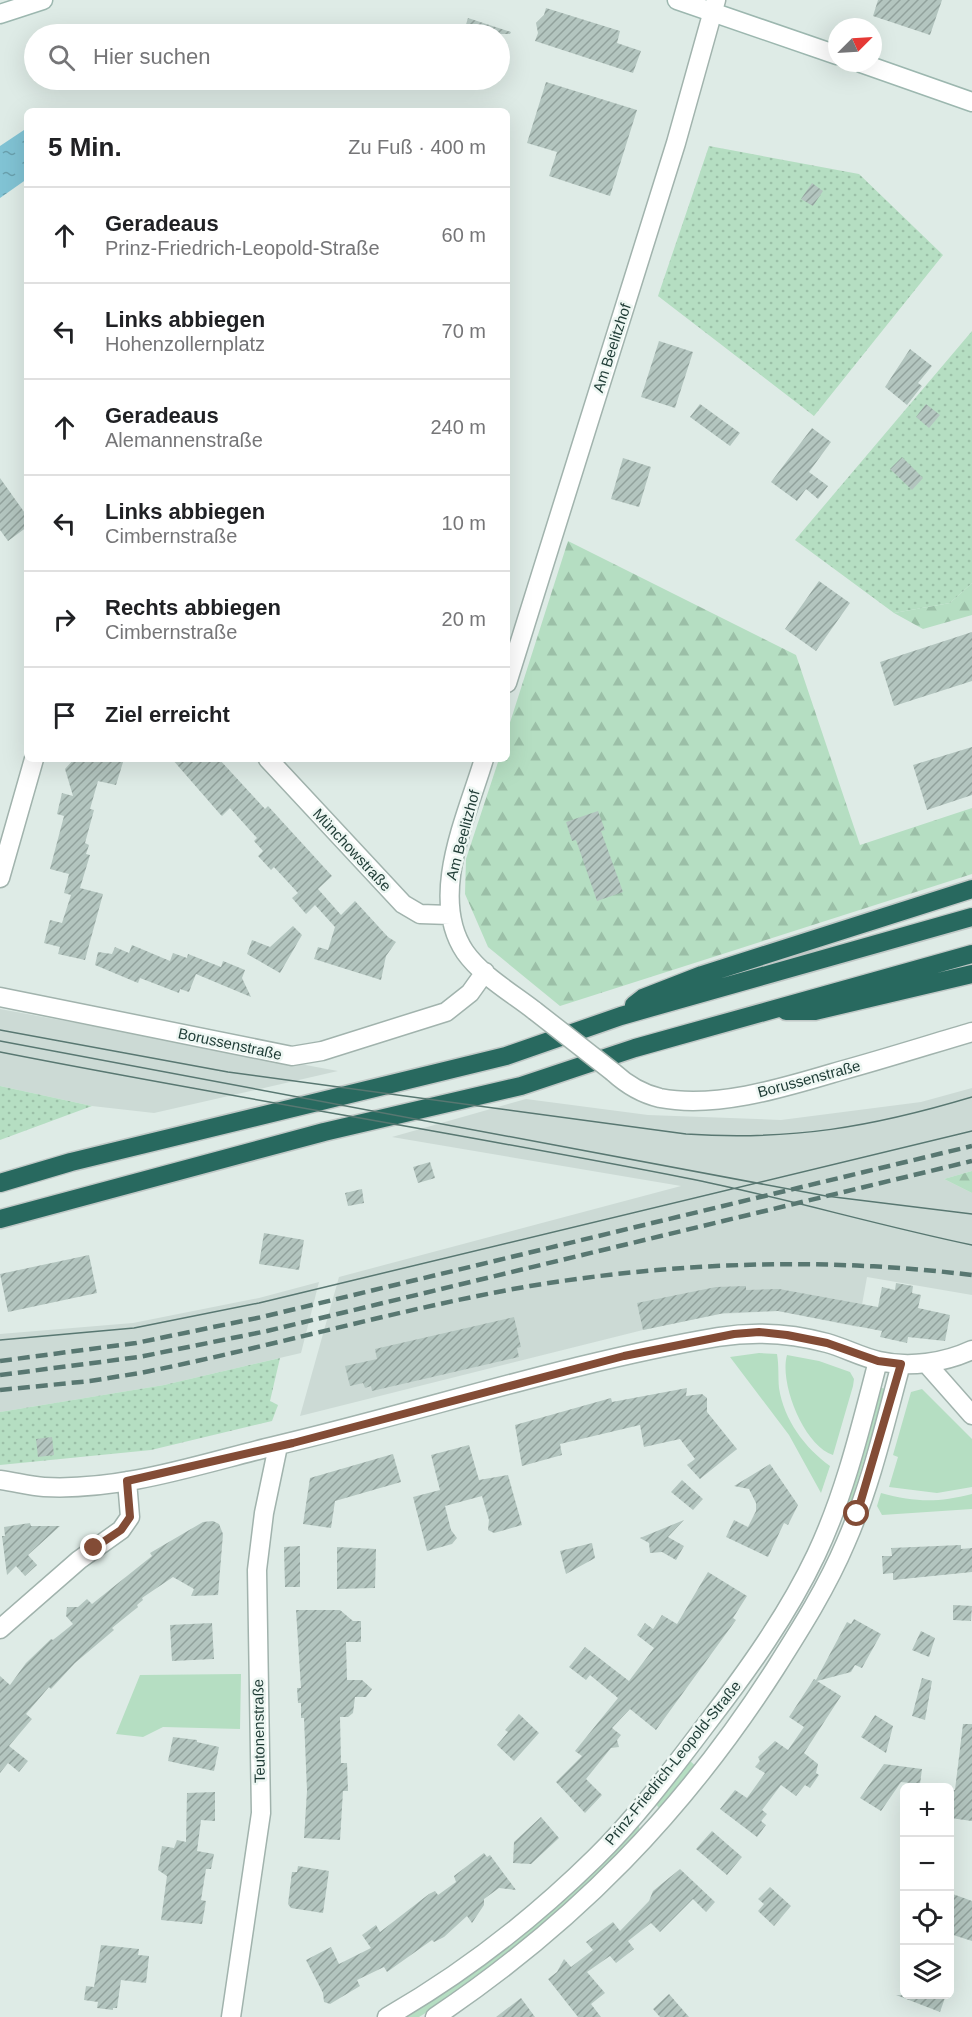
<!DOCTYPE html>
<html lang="de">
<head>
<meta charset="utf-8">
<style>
	body { margin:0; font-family:Helvetica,sans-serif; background:#f6f6f6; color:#202124 }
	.controls { position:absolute; right:18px; bottom:18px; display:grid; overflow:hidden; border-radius:9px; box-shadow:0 6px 24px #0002 }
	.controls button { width:54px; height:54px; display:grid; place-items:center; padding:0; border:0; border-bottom:2px solid #e0e0e0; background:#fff; color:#202124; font:30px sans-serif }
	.compass { position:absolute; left:828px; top:18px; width:54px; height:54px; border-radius:50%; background:#fff; box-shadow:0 6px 24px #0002; rotate:66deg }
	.stop { position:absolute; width:18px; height:18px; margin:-14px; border:4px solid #834c36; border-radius:50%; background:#fff }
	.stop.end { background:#834c36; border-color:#fff; box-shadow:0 2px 6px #0008 }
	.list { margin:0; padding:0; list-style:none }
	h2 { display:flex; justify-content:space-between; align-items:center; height:78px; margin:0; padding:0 24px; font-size:26px }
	h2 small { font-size:20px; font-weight:400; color:#757577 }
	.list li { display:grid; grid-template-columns:39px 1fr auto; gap:18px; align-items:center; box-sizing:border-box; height:96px; padding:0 24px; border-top:2px solid #e0e0e0 }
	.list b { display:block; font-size:22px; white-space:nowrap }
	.list p { margin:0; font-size:20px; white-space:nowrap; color:#757577 }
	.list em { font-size:20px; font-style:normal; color:#757577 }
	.icon { flex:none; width:33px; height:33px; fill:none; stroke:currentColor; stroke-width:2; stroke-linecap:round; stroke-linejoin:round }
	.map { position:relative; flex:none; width:972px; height:2017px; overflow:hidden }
	.search { position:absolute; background:#fff; box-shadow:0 6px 24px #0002; left:24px; top:24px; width:486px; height:66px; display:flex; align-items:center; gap:15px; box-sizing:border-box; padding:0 21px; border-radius:33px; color:#757577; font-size:22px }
	.panel { position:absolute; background:#fff; box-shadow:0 6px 24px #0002; left:24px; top:108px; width:486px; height:654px; border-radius:9px }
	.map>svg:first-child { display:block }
	.built { fill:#ccdad5 }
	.green { fill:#b5dec2 }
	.forest { fill:url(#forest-firs) }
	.garden { fill:url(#garden-dots) }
	.water { fill:url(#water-ripples) }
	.building { fill:url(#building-hatch) }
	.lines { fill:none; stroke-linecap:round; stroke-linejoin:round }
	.street-casing { stroke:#a1b3ad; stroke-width:21 }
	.secondary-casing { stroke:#9cb7af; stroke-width:21 }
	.highway-casing { stroke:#c0c8c6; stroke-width:21 }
	.street { stroke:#fff; stroke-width:18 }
	.secondary { stroke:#fff; stroke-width:18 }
	.highway { stroke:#28695f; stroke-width:18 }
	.tram { stroke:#587771; stroke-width:1.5 }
	.rail { stroke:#587771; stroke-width:4.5; stroke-dasharray:12 6; stroke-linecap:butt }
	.street-bridge-casing { stroke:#a1b3ad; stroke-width:21; stroke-linecap:butt }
	.street-bridge { stroke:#fff; stroke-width:18 }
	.route { stroke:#834c36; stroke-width:8 }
	.labels { text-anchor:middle; stroke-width:5; stroke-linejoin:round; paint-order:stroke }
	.street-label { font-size:15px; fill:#1e3b35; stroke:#eef7f3 }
</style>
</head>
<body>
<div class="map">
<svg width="972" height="2017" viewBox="0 0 972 2017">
	<defs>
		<pattern id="forest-firs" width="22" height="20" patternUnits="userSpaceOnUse" patternTransform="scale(1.5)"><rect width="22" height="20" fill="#b5dec2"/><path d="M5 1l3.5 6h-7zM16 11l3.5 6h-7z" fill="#9bbfa7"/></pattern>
		<pattern id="garden-dots" width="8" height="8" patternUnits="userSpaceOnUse" patternTransform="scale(1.5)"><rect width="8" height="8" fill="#b5dec2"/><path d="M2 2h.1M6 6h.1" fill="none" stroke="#9bbfa7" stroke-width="1.8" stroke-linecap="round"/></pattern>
		<pattern id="water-ripples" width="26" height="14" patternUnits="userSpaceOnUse" patternTransform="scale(1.5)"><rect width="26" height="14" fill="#81c3d4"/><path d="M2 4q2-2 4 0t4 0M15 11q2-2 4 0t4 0" fill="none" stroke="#69a0ad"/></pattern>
		<pattern id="building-hatch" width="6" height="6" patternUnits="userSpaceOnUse" patternTransform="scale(1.5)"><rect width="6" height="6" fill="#b3c5bf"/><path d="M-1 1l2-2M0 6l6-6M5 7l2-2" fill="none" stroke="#91a19c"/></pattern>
	</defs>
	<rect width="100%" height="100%" fill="#deebe6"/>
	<path class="built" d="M0,1009L338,1071L154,1113L92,1106L0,1086Z
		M972,1088V1171L944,1179L972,1193V1295L867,1277L858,1327L778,1311L720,1314L643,1330L300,1416L339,1277L681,1186L392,1137L526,1099L648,1115L781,1120L921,1102Z
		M319,1282L301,1353L164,1385L0,1412V1334L133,1323L259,1298Z"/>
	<path class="green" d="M759,1353L777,1354C779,1365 778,1377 779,1388C784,1420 805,1448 830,1466L821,1493L789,1435L730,1357Z
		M787,1355L819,1361L850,1372L854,1379L853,1386L833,1455C804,1446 779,1383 787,1355Z
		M878,1387L886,1389L851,1502L845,1500Z
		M922,1389L972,1439V1487L937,1493L889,1487L898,1457L893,1455L911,1392Z
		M881,1493C915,1502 937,1503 972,1494V1509L882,1515L877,1506Z
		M241,1674L240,1729L163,1727L143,1737L116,1734L140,1675Z
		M690,1761L697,1767L661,1808L658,1807L655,1802Z
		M636,1825L639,1826L640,1833L557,1914L503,1958L432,2009L419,2017H402Z"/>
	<path class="forest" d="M568,541L796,655L860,845L972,808V874L560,1006L488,947L465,894L466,859L499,759H507V732Z
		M972,583V615L923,629L894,613L950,603Z
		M972,1171V1193L944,1179Z"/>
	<path class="garden" d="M709,146L859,174L943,255L814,416L658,296Z
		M972,331V583L950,603L894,613L795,540Z
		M0,1086L92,1106L0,1140Z
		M280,1358L270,1401L278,1405L272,1421L151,1450L0,1465V1412L164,1385Z"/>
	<path class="water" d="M27,128V179L0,198V146Z"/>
	<path class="building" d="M878,0H942L930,35L873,16Z
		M546,8L620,31L617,43L641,51L633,73L535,41L538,33L536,23L544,15Z
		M468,18L511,32L510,34H463Z
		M546,82L637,110L610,196L549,176L557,152L527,143Z
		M812,183L823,191L813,206L801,199Z
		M659,341L693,352L675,408L641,397Z
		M910,349L932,366L918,383L922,386L907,405L885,387Z
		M700,404L740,433L730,446L690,417Z
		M926,404L940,415L929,428L916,417Z
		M812,428L831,442L809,472L828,486L818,499L806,489L797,501L771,482Z
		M902,457L923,478L912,490L890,469Z
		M623,458L651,467L639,507L611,499Z
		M0,478L27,516V527L8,541L0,530Z
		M819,581L850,603L816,651L785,629Z
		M972,632V681L894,706L880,662Z
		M972,747V795L927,810L913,765Z
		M74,759H124L116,785L98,781L90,809L94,810L85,843L89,845L86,854L90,855L80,888L103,894L85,960L58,954L60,947L44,943L50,920L62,923L71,895L64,893L69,874L50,869L64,816L57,814L62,793L73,796L65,769Z
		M172,759H219L265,809L268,806L332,876L318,889L341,915L355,901L388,937L396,942L386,956L381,980L314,959L318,947L328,950L335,927L315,905L306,914L292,898L298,893L274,867L271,870L258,856L263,851L254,841L257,838L230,808L222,816L219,813Z
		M598,811L605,830L601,831L623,892L597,901L576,840L572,841L566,822Z
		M293,926L302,935L280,973L247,954L252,940L270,947Z
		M132,945L170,961L173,953L187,958L188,954L221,967L223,961L245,970L242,978L251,997L196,974L189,992L180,989L179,993L140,978L138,983L95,965L98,952L112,954L115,947L129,953Z
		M430,1162L435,1178L418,1183L413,1167Z
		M362,1189L364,1203L348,1206L345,1193Z
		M264,1233L304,1240L299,1270L259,1264Z
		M89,1255L97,1293L8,1312L0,1274Z
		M896,1283L913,1286L912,1293L921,1295L918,1308L950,1315L945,1341L908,1337L907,1343L880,1337L882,1331L778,1311L724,1313L643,1330L637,1303L716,1287L746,1286V1290L779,1289L878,1307L882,1287L895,1290Z
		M514,1317L521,1347L517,1348L519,1357L372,1391L371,1386L365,1388L363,1383L350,1386L345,1366L377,1359L375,1349Z
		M687,1388L686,1396L702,1394L707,1398V1412L737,1449L700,1479L687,1465L695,1459L680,1439L644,1447L640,1425L560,1444L562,1455L522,1466L515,1425L611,1398L612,1402Z
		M52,1437L54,1455L38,1457L36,1439Z
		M469,1445L479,1480L508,1475L522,1525L494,1533L488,1530L489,1520L482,1496L445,1506L451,1530L457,1538L452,1544L427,1551L413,1497L440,1490L431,1455Z
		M393,1454L401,1482L335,1501L331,1528L303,1524L310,1478Z
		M770,1464L798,1505L788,1525L784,1523L768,1557L726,1537L734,1520L748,1527L756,1511V1503L749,1489L734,1486Z
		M682,1480L703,1499L693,1510L671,1492Z
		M684,1520L668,1537L684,1546L676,1560L662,1552L650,1553L649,1543L640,1538Z
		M213,1521L219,1524L223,1534L218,1595L191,1596L194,1589L173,1577L142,1598L143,1600L137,1605L138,1607L112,1628L114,1630L75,1663L51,1689L49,1687L26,1714L32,1719L9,1746L28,1761L19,1772L8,1763L0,1773V1676L10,1685L26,1663L51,1639L53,1640L73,1624L66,1616L67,1607H78L87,1599L92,1604L152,1556L150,1553L203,1522Z
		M30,1523L31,1526H60L28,1555L37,1565L25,1576L16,1566L7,1575L2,1536H5L4,1527Z
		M592,1543L595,1558L566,1574L560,1551Z
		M961,1545V1549L972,1548V1572L893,1580V1573L883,1574L882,1556H892L891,1548Z
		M300,1546V1587H285L284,1547Z
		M337,1547L376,1549L375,1588L337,1589Z
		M708,1572L747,1596L733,1618L736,1620L656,1730L630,1709L612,1728L621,1735L617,1740L619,1747L611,1748L586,1779L602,1795L585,1813L556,1782L582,1756L575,1751L618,1698L590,1675L586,1680L569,1667L585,1647L629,1681L654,1648L637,1635L645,1623L653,1629L662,1615L677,1624Z
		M953,1605L972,1606L971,1621L953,1620Z
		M296,1610H340L353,1621H361V1642H346L347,1680H362L372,1689L366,1697H355L353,1713L348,1717H340L341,1763H347L348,1791H343L340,1840L304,1838L307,1791L304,1718H301V1703H298L297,1688H301Z
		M854,1619L881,1634L862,1668L855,1665L851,1672L817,1681L841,1696L804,1753L818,1764L816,1773L819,1775L810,1788L805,1785L796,1796L781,1785L762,1810L767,1814L761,1821L766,1825L757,1837L720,1809L735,1790L747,1798L765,1773L755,1767L760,1761L758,1757L775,1741L788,1750L804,1727L789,1717L814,1679L816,1680L847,1622L851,1624Z
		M212,1623L214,1659L172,1661L170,1625Z
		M921,1631L935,1638L929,1657L912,1650Z
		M922,1678L932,1681L925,1720L912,1716Z
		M519,1714L539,1733L514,1761L497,1745L508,1732L505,1730Z
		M875,1715L893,1726L886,1753L861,1737Z
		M963,1724H972V1821L950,1818V1789L955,1790Z
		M173,1737L197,1740V1742L219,1747L214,1771L168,1761Z
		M884,1764L922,1769L920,1784L901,1782L881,1811L860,1798Z
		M215,1792V1821L201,1820L197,1851L214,1854L211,1869H206L201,1900L206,1901L202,1924L161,1920L167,1876L158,1870L162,1846L174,1848L177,1840L186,1842L187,1793Z
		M541,1817L559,1838L531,1864L513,1863L514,1842Z
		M712,1831L742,1857L727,1875L696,1849Z
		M484,1853L487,1857L490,1855L516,1890L499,1888L484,1899V1905L472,1923L467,1916L444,1937L434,1942L432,1940L387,1972L384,1967L357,1980L360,1986L330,2004L324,2002L323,1993L306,1960L331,1947L339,1964L371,1948L362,1935L376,1925L380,1932L429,1894L435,1891L438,1895L456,1882L454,1876Z
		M298,1866L329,1871L323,1913L291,1908L288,1904L292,1872H297Z
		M680,1869L715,1902L706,1912L693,1899L660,1932L651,1923L628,1941L634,1949L616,1963L610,1956L587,1972L605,1993L591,2004L601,2017H578L548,1979L557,1972L564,1959L571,1967L593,1950L586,1942L613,1922L620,1931L649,1901L653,1891Z
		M770,1887L791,1906L774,1926L758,1911L764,1904L758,1899Z
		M950,1893L972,1901V1941L950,1934Z
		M101,1945L139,1949L138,1955L149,1956L146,1983L121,1980L117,2008H113V2010L97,2008L98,2002L84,2000L86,1986L94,1987Z
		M669,1994L689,2017H660L653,2009Z
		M896,1995H946L940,2012Z
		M521,1998L535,2017H496Z"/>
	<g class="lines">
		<g class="street-casing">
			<path id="street" d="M507,683L676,143L716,0
				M268,759L403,904L420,914L450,915
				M484,759C467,816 428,897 465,952C482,976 512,993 535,1011
				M0,878L34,759
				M0,997L292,1056L322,1051L446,1012L470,993L485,972
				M613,1072C626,1084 643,1094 660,1098C717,1109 786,1087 840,1071C884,1059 928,1045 972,1032
				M926,1363L972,1415
				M0,1480C15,1482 30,1486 44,1487C119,1491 194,1466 266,1448C417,1413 565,1363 718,1337C755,1331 791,1333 827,1343C845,1348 861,1357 879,1361C909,1368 944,1363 972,1350
				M0,1629L79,1560L121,1530L130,1517L127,1481
				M231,2017L261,1813L257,1570L264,1513L278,1446
				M387,2017C462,1974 533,1919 595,1858C637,1817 673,1768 708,1722C748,1670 788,1614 816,1555C845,1494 861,1426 878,1361
				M435,2017C575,1923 684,1811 775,1669C801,1628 827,1587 846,1542C871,1485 885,1423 901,1364"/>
		</g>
		<g class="secondary-casing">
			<path id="secondary" d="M677,0L837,55
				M0,14L43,0
				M861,63L972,102"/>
		</g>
		<g class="highway-casing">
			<path id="highway" d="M634,1005L643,998L702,975L972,889
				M786,1011H815L972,974
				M0,1183L71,1162L506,1056L621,1016L972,917
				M0,1219L324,1132L521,1086L635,1048L972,954"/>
		</g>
		<use href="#street" class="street"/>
		<use href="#secondary" class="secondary"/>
		<use href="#highway" class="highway"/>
		<path class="tram" d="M0,1030L228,1072L686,1134C791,1141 872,1127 972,1097
			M0,1041L826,1196L972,1214
			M0,1052C228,1097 458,1133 686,1178C782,1197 876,1225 972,1245
			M0,1340L134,1328L259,1303L972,1131"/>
		<path class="rail" d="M0,1361L136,1343L262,1317L972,1146
			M0,1375L139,1357L267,1331L972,1161
			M0,1390L90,1381L140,1373C271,1347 399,1309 530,1286C675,1262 825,1257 972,1275"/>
		<g class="street-bridge-casing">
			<path id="street-bridge" d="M535,1011L613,1072"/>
		</g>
		<use href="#street-bridge" class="street-bridge"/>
	</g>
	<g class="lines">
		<path class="route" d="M94,1548L121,1530L130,1517L127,1481L293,1443L624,1356L734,1334L759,1332L787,1335L827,1343L878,1361L901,1364L857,1514"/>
	</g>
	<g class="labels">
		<g class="street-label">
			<text transform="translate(612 348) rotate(-72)" y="5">Am Beelitzhof</text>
			<text transform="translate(463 835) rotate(-75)" y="5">Am Beelitzhof</text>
			<text transform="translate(352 850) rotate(47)" y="5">Münchowstraße</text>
			<text transform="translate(230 1044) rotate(12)" y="5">Borussenstraße</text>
			<text transform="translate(809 1079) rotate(-15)" y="5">Borussenstraße</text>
			<text transform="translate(259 1731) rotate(-91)" y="5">Teutonenstraße</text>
			<text transform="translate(673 1763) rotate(-51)" y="5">Prinz-Friedrich-Leopold-Straße</text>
		</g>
	</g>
</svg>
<div class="controls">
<button>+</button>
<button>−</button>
<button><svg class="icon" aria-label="locate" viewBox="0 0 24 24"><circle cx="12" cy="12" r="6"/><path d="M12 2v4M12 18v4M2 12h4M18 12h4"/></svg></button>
<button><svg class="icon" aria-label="layers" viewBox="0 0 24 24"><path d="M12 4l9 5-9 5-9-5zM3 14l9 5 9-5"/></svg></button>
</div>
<svg class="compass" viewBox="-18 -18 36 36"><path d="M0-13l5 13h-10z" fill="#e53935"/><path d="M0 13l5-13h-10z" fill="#757577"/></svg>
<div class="stop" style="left:857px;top:1514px"></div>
<div class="stop end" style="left:94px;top:1548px"></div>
<div class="search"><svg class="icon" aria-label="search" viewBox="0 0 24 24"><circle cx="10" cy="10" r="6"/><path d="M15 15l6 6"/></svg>Hier suchen</div>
<section class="panel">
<h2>5 Min.<small>Zu Fuß · 400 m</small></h2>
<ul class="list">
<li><svg class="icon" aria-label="ahead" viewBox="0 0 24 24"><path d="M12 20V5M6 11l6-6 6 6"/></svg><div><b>Geradeaus</b><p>Prinz-Friedrich-Leopold-Straße</p></div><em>60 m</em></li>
<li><svg class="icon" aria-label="left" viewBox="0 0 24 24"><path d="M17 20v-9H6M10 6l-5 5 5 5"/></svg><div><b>Links abbiegen</b><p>Hohenzollernplatz</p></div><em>70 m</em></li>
<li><svg class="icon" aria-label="ahead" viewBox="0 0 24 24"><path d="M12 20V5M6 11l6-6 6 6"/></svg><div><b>Geradeaus</b><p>Alemannenstraße</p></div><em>240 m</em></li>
<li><svg class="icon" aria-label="left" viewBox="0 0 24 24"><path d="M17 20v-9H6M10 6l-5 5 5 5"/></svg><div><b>Links abbiegen</b><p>Cimbernstraße</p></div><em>10 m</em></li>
<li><svg class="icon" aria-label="right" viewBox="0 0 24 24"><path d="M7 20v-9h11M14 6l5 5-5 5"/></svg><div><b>Rechts abbiegen</b><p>Cimbernstraße</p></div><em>20 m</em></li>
<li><svg class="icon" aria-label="arrive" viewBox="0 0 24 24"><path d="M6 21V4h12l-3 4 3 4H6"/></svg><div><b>Ziel erreicht</b></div></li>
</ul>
</section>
</div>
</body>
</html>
